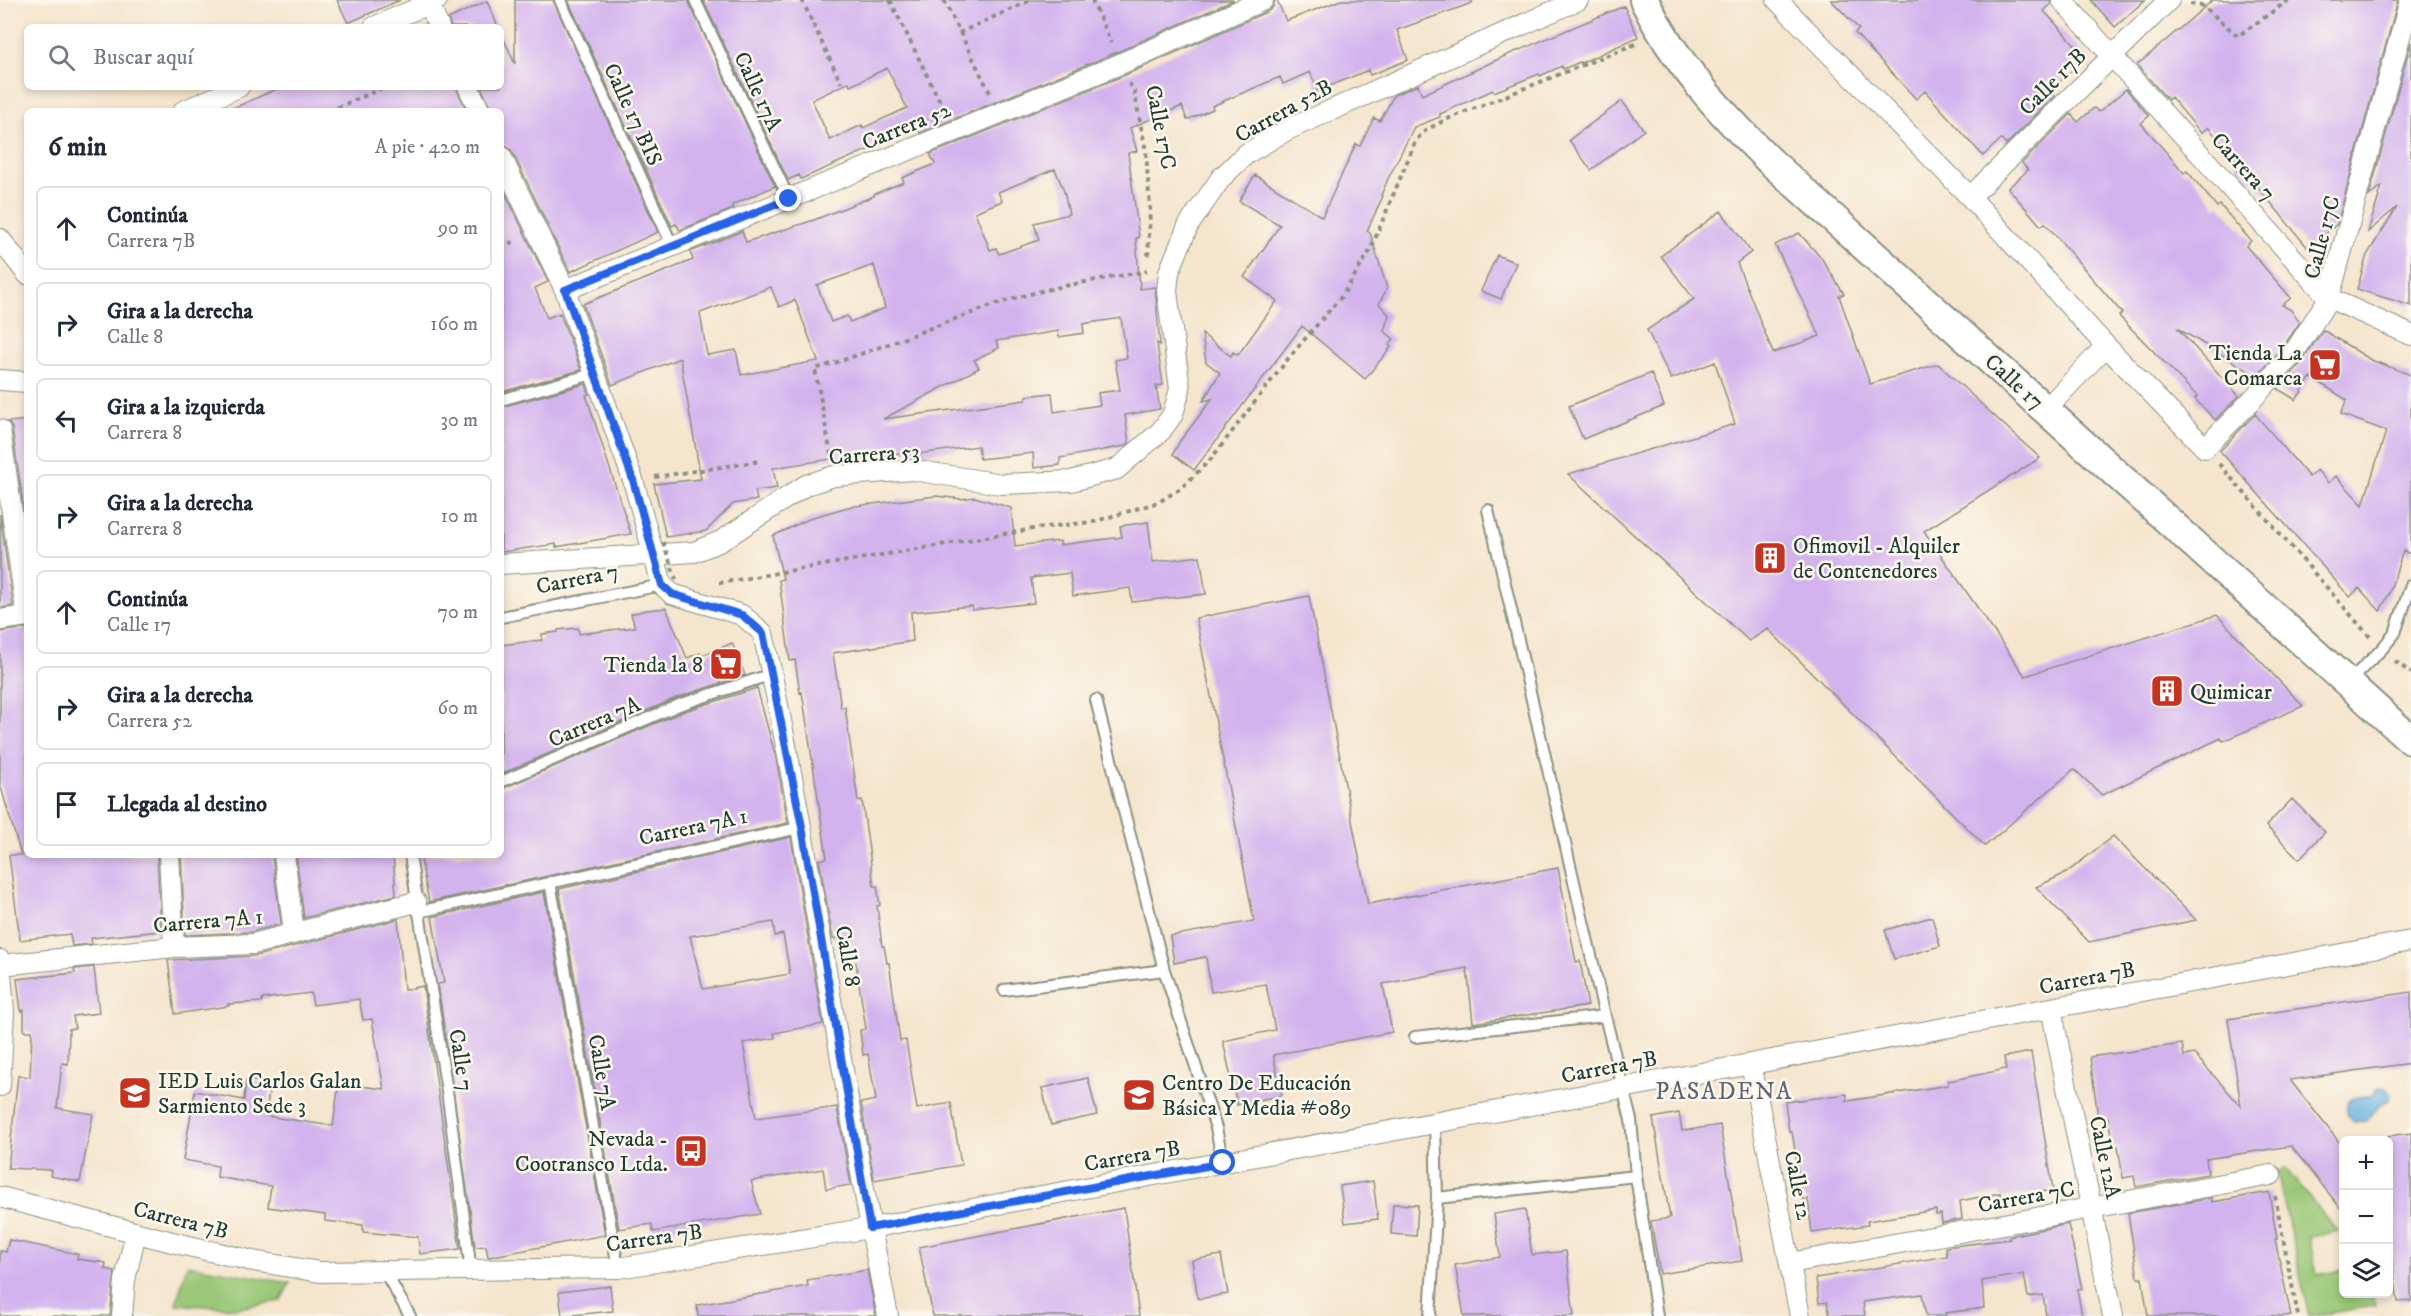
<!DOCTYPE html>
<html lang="es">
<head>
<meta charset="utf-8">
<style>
	body { margin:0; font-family:"IM FELL DW Pica",serif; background:#f6f6f7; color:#1f2937 }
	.controls { position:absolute; right:18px; bottom:18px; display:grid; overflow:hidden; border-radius:9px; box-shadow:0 3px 9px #0003 }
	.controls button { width:54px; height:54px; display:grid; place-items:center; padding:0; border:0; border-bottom:2px solid #e0e1e3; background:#fff; color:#1f2937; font:30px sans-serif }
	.stop { position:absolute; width:18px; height:18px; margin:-14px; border:4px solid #2563eb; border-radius:50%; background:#fff }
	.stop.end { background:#2563eb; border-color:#fff; box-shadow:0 2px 6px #0008 }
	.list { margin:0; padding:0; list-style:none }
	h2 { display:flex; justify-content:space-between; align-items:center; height:78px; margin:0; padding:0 24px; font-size:26px }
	h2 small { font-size:20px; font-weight:400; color:#747a83 }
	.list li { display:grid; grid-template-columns:39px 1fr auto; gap:18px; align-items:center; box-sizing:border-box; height:84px; margin:0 12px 12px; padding:0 12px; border:2px solid #e0e1e3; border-radius:9px }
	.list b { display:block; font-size:22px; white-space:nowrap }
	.list p { margin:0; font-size:20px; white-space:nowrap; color:#747a83 }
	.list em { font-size:20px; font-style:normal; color:#747a83 }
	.icon { flex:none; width:33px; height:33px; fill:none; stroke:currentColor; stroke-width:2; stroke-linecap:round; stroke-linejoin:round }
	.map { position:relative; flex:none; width:2411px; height:1316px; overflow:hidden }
	.search { position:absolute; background:#fff; box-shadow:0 3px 9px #0003; left:24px; top:24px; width:480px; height:66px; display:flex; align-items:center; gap:15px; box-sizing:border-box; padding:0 21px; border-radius:9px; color:#747a83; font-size:22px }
	.panel { position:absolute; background:#fff; box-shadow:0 3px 9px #0003; left:24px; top:108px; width:480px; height:750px; border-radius:9px }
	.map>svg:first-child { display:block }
	.green { fill:#9ac876; stroke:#5c8255; stroke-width:1.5 }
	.water { fill:#68b1e0; stroke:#44778a; stroke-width:1.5 }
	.building { fill:#d3b3ee; fill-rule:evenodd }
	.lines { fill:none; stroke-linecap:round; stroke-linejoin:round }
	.service-casing { stroke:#8a9180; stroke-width:14 }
	.minor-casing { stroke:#8a9180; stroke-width:22 }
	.secondary-casing { stroke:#8a9180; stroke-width:32 }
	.path { stroke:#8a9180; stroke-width:4; stroke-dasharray:4.5 4.5; stroke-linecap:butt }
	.service { stroke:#fff; stroke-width:10 }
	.minor { stroke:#fff; stroke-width:20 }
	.secondary { stroke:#fff; stroke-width:28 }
	.path-bridge { stroke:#8a9180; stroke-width:4; stroke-dasharray:4.5 4.5; stroke-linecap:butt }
	.route { stroke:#2563eb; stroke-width:8 }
	.labels { text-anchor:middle; stroke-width:5; stroke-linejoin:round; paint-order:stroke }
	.street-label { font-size:22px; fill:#1f3d34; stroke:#fbf7ec }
	.poi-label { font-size:22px; fill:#1f3d34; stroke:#fbf7ec; text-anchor:start }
	.neighbourhood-label { font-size:24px; letter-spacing:1.5px; fill:#5e6675; stroke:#fbf7ec }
</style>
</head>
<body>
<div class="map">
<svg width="2411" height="1316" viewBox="0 0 2411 1316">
	<rect width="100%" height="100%" fill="#fbf7ec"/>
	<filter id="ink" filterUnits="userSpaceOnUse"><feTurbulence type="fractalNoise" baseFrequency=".0167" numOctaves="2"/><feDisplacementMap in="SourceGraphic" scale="12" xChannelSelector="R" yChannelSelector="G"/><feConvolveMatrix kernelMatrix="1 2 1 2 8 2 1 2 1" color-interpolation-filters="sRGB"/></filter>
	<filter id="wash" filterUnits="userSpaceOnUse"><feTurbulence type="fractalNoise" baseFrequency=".008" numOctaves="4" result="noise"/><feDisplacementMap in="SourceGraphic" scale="24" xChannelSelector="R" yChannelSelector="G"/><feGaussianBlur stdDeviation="1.35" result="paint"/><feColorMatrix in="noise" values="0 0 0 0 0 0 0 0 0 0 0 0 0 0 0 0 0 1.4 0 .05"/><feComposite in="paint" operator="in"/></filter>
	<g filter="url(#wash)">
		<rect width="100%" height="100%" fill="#f5e5cd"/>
		<path class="green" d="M2286,1169L2337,1231L2309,1237L2317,1275L2343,1270L2344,1294H2372L2375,1306L2309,1316L2277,1171Z
			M187,1265L290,1283L280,1301L236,1308L176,1304Z"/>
		<path class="water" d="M2382,1087L2387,1088L2391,1092L2390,1100L2380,1104L2367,1121L2353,1122C2346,1115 2342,1103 2354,1098C2360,1095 2367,1097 2374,1095L2376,1089Z"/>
		<g id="blocks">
			<path class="building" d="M337,0H400L348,23Z
				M515,0H553L658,232L570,272L512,151L507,146L501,144V111H492L481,87H501V33L515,64Z
				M568,0H688L775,186L732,205L733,209L680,230L676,224L672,226Z
				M703,0H1234L1115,53L920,133L917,128L801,179L799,175L788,180ZM887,68L907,108L863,128L862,125L830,140L812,100L849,82L850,86Z
				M1275,0H1277L1286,21L1341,0H1472V3L1397,30L1408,60L1370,75L1368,70L1318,91L1310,72L1283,84L1280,77L1212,106L1213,109L1187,120L1182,106L1130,128L1137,151L1128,153L1137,222L1139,238H1136L1140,289L1155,287L1160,345L1157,343L1163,385L1156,386L1160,409L1125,415L1129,443L1125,446L1060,458V465L1034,468L1033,453L980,459L978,446L911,455V451L838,463L837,458L773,468L777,488L755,491L757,500L733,504L706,531L666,537L654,484L701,479L680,358L612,385L583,304L693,260L690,252L742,231L746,242L814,220L874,196V194L904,182L902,178L935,164L930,154L1125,75L1268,11L1273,7ZM1055,169L1064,191L1069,214L1034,223L1039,240L999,254L996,248L990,250L975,212L1002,201L998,192ZM874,265L885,308L850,322L847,316L831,322L817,285ZM771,287L779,307L795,300L818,361L741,375L736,350L707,355L700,313ZM1121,318L1127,358L1115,360L1120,390L1098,393L1100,405L1054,412L1052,393L1026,396V400L883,419L979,368L974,360L999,348L996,341L1058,331L1059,337L1084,333L1083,324Z
				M1831,0H2050L2051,4L2044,11L2086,57L2050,91L2055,96L2006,145L2001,139L1983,156L1925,91L1916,99L1855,33L1859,29Z
				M2091,0H2145L2115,27Z
				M2213,0H2398L2337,224L2308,248L2253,181L2249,184L2234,167L2239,163L2208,127L2201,133L2171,97L2168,100L2137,65Z
				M487,1L498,27H451L448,19Z
				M1624,6L1638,37L1581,63L1580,62L1563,69L1562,66L1540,76L1539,74L1494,92L1493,90L1440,114V117L1414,127L1388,179L1381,195L1383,196L1367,231L1370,233L1387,288L1379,304L1389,315L1384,331L1394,339L1389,345L1391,347L1365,379L1302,326L1194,470L1173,454L1180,441L1212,399L1203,401L1220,373L1206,362L1202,334L1231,356L1233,352L1238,355L1277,301L1244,277L1280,225L1239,201L1255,175L1322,217L1356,144L1360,146L1374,118L1380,121L1394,95L1418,85L1422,95L1505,56Z
				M2411,42V306L2357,289L2367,255L2397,207L2368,232L2382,186L2369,196Z
				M281,87H456L467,111H227Z
				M2126,89L2149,116L2141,123L2184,173L2187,171L2217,207L2220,205L2251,241L2246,246L2291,298L2282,305L2291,310L2300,322L2283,347L2257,376L2177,328L2239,396L2215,420L2195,399L2197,396L2119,316L2122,313L2045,223L2041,226L2008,188L2028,170L2022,163L2071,114L2078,122L2094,108L2099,112Z
				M1622,101L1644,130L1591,170L1569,140Z
				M501,184L548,282L535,288L547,318L560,313L581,370L501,392Z
				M1721,211L1751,252L1737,263L1773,353L1820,336L1775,245L1799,233L1822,259L1844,294L1839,296L1870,384L1938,364L2040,458L1924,531L2025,676L2217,615L2303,706L2223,741L2221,738L2102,795L2074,769L1985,846L1768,629L1749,641L1568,474L1735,424L1715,362L1671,379L1647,330L1694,299L1661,256Z
				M1497,255L1516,263L1501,299L1481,291Z
				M2323,330L2371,360L2411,375V554L2403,551L2389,594L2380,611L2359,588L2350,597L2220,451L2255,414L2309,477L2317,470L2328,483L2336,476L2363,505L2386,431L2341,414L2347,400L2311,377L2296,400L2278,389L2302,362Z
				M1651,373L1664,406L1583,439L1569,406Z
				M586,384L589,394L586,395L631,534L556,547V544L501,552V407Z
				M27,420V532L12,428L8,422Z
				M936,496L961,499L975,497L1011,508L1015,546L1060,541V545L1122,537L1120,526L1148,522L1153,562L1200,556L1206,594L1132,602L1130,588L1073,596L1070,573L1031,578L1034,603L972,610V606L911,612L913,641L833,653L841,708L845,707L858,801L862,800L874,886H877L880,905L877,906L882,946H884L887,963H889L900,1041L906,1040L917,1109L951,1103L961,1165L874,1180L861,1103L876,1100L868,1054L863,1055L860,1030L866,1029L859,984L856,963H853L849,936L833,939L819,860L827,858L802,692L800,693L795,660L790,661L779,580L783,579L773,536L813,517L848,507Z
				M0,514L13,606L0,608Z
				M1309,596L1368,904L1558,868L1576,962L1580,961L1588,1006L1473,1023L1467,968L1383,984L1392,1032L1273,1055L1282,1095L1237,1105L1223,1041L1275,1030L1266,984L1211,992L1206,957L1174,963L1170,936L1254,921L1196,618Z
				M666,608L687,658L700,653L701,656L732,643L745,675L676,698L501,774V645L542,640V634L558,632V630L578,628L579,634L635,627L631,614L646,610Z
				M27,628V855H157L161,931L91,938L92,944L72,946L70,934L20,940L9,855H21L0,784V632Z
				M757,688L776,758L788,823L429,902L420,855H501V789L682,712Z
				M2292,799L2325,832L2299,859L2266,826Z
				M2113,836L2196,920L2089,942L2036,887L2066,873Z
				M791,837L823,1024L774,1033L775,1038L743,1043L756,1118L837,1107L851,1185L826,1189L823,1169L751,1181L760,1214L653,1232L652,1224L619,1229L559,889ZM773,922L775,936L783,934L790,974L703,989L690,936Z
				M181,855H272L281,924L251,932L185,935Z
				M296,855H393L396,895L304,918Z
				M544,892L605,1235L488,1257L486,1246L475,1247L438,984L444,983L432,917Z
				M1932,917L1940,946L1894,959L1885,930Z
				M398,919L404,990L423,986L460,1249L420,1254L418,1237L363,1232V1225L325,1221V1215L268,1207L271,1186L217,1177L218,1166L183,1160L195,1091L244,1100L246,1080L270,1083L266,1116L333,1126L339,1083L384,1089L372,1019L363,1020L359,999L313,1005L311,993L262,999V1002L228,1004L229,1006L175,1014L168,960L256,956Z
				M94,967L99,1013L73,1016L75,1028L69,1029L68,1064L62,1063L57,1108L93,1114L80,1182L50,1176L51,1170L8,1168L18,1075L30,1077L32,1031H24V1010L21,1011L17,979L75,973L74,969Z
				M2411,992V1063L2290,1080L2343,1147V1211L2291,1146L2206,1159L2208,1174L2136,1187L2134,1176L2123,1178L2118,1146L2113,1147L2108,1117L2098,1118L2090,1057L2182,1044L2184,1056L2194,1054L2241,1106L2228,1019Z
				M2031,1052L2053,1190L2001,1198L2000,1193L1960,1201L1962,1219L1942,1223L1941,1214L1936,1215V1210L1867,1221L1868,1225L1812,1233L1808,1199L1803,1200L1792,1132H1789L1785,1102L1847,1094V1101L1948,1085V1081L2006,1069L2004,1057Z
				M1088,1078L1097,1115L1051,1125L1042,1088Z
				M1679,1113L1682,1131L1720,1125L1742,1261L1660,1274L1651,1221L1670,1218L1653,1118Z
				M2411,1133V1301L2398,1302L2388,1231V1136Z
				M1373,1181L1378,1219L1345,1223L1340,1186Z
				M2269,1192L2277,1239H2275L2291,1316H2148L2142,1278H2138L2128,1213L2212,1198V1202Z
				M1393,1204L1418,1205L1416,1236L1391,1234Z
				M1124,1208L1139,1316H933L919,1247Z
				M1525,1209L1532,1255L1566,1251L1574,1316H1464L1455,1265L1500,1257L1494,1214Z
				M2068,1224L2082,1289H2077L2082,1316H2046L2043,1295L2028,1297L2024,1274L1982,1281L1984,1308L1945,1313L1946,1316H1926L1922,1294L1863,1302L1865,1316H1830L1827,1302L1819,1303L1816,1278L1947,1256L1946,1247L2010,1239L2009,1236Z
				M9,1240L78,1254L77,1259L106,1263L105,1269L115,1271L110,1316H0V1251L6,1252Z
				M1221,1255L1228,1294L1198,1299L1192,1260Z
				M867,1270L876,1316H698L697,1305L808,1286L807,1280Z
				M610,1286L613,1311L562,1316L559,1292Z"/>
		</g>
	</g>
	<g filter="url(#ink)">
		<use href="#blocks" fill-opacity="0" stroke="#8a9180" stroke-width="1.5"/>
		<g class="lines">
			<g class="service-casing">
				<path id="service" d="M560,0L672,245
					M695,0L789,199
					M501,400L596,373
					M1488,510L1605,1016L1631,1120L1636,1176L1657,1316
					M501,617L662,585
					M2347,683L2381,650L2395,633L2411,585
					M1096,700L1164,970L1216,1128L1223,1163
					M501,782L679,705L772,674
					M410,855L448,1098L471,1271
					M550,882L618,1268
					M418,912L803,827
					M1004,990L1164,970
					M1415,1037L1605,1016
					M1437,1198L1636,1176
					M385,1272L410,1316
					M1430,1316L1437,1198L1435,1123"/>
			</g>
			<g class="minor-casing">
				<path id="minor" d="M427,0L439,27
					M1777,0L1970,197L2106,346L2205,448L2250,402L2293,354L2329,298L2410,0
					M2062,0L2329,298L2411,335
					M374,27L437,0
					M468,87L480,111
					M183,111L239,87
					M501,156L565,290L633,480L662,585L672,594L742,615L763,633C812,859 842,1089 888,1316
					M1970,197L2169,0
					M0,239L27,274
					M565,290L1120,64L1263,0
					M0,380L27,382
					M2046,409L2106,346
					M0,430L27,616
					M501,564L694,552L721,541L806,485L834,476L913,470L1001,484L1071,481L1117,469L1161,431L1173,414L1180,389L1167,291L1169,272L1188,226L1221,178L1246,154L1287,130L1578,0
					M0,620L27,616
					M169,855L174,947
					M284,855L294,933
					M0,960L4,1011L0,1086
					M1,965L174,947L253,944L416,902
					M2051,1008L2113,1316
					M1751,1064L1800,1316
					M0,1197L176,1243L253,1261L320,1272L618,1268L870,1228L2411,941
					M1790,1263L2271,1175
					M122,1316L125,1280L136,1232"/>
			</g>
			<g class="secondary-casing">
				<path id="secondary" d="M1644,0C1675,64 1721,113 1771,162L2411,740"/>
			</g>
			<path class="path" d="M802,0L841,83
				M890,0L945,112
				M944,0L990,93
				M1092,0L1111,43
				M2190,4L2203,6L2238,36L2289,0
				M959,33L1031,0
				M1129,83L1134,91L1146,151L1150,209L1148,259
				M329,111L385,87
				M501,247L517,240
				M831,455L815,369C878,350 938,324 1000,303C1046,287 1099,280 1147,271
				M2219,464L2370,637
				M655,477L761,461
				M719,583L1039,528L1093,522L1159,502L1181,488L1211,459L1291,355L1342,296L1370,251L1416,140L1426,130L1445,120L1638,43
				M2395,661L2411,673
				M2275,1196L2298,1316"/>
			<use href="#service" class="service"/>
			<use href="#minor" class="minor"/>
			<use href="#secondary" class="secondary"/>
			<path class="path-bridge" d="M663,542L676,579"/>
		</g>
	</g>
	<g class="lines" filter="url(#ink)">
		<path class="route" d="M789,199L565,290L633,480L662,585L672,594L742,615L763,633L802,827L870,1228L1223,1163"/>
	</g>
	<defs>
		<g id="supermarket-square" transform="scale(1.725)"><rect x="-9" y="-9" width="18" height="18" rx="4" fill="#c8321e" stroke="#fbf7ec"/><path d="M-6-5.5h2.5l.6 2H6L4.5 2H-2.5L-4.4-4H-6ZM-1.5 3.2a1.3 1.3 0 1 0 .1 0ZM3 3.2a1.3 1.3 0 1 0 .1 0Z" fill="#fff"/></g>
		<g id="building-square" transform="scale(1.725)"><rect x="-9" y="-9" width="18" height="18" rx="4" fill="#c8321e" stroke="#fbf7ec"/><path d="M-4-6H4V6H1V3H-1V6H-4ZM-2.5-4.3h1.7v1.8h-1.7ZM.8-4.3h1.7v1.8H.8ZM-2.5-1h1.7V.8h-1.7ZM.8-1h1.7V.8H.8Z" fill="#fff"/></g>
		<g id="school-square" transform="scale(1.725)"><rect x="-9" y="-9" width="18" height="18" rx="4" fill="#c8321e" stroke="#fbf7ec"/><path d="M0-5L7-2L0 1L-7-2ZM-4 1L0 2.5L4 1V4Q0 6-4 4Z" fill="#fff"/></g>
		<g id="bus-square" transform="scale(1.725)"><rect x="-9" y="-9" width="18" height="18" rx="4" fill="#c8321e" stroke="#fbf7ec"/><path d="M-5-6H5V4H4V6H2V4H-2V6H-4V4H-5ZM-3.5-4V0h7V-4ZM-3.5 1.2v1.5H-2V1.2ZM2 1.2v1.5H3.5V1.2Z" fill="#fff"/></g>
	</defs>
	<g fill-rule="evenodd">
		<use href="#supermarket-square" x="2325" y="365"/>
		<use href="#building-square" x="1770" y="558"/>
		<use href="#supermarket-square" x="726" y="664"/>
		<use href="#building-square" x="2167" y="691"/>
		<use href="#school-square" x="135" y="1093"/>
		<use href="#school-square" x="1139" y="1095"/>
		<use href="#bus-square" x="691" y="1151"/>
	</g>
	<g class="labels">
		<g class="street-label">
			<text transform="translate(2052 81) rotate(-45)" y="8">Calle 17B</text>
			<text transform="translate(759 91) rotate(65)" y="8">Calle 17A</text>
			<text transform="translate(1283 110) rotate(-29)" y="8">Carrera 52B</text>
			<text transform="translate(634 114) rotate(65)" y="8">Calle 17 BIS</text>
			<text transform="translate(906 125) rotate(-22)" y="8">Carrera 52</text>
			<text transform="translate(1162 127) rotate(79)" y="8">Calle 17C</text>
			<text transform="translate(2244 166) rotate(48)" y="8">Carrera 7</text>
			<text transform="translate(2321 237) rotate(-75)" y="8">Calle 17C</text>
			<text transform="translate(2015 381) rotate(42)" y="8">Calle 17</text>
			<text transform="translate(874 453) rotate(-4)" y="8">Carrera 53</text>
			<text transform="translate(577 578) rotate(-11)" y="8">Carrera 7</text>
			<text transform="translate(594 721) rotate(-23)" y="8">Carrera 7A</text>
			<text transform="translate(693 826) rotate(-12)" y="8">Carrera 7A 1</text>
			<text transform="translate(208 920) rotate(-5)" y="8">Carrera 7A 1</text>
			<text transform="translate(849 956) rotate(80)" y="8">Calle 8</text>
			<text transform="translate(2087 977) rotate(-11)" y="8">Carrera 7B</text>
			<text transform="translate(462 1060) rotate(81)" y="8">Calle 7</text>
			<text transform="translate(1609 1066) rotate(-11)" y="8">Carrera 7B</text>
			<text transform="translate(603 1072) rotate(80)" y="8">Calle 7A</text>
			<text transform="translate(1132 1155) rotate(-10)" y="8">Carrera 7B</text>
			<text transform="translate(2106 1157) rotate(78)" y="8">Calle 12A</text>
			<text transform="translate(1799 1185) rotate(79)" y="8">Calle 12</text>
			<text transform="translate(2026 1196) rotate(-10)" y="8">Carrera 7C</text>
			<text transform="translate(181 1219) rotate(14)" y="8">Carrera 7B</text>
			<text transform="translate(654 1237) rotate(-8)" y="8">Carrera 7B</text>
		</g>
		<g class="poi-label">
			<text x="2302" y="360" text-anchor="end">Tienda La<tspan x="2302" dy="25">Comarca</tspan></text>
			<text x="1793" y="553">Ofimovil - Alquiler<tspan x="1793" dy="25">de Contenedores</tspan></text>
			<text x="703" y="672" text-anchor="end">Tienda la 8</text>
			<text x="2190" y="699">Quimicar</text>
			<text x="158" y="1088">IED Luis Carlos Galan<tspan x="158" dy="25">Sarmiento Sede 3</tspan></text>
			<text x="1162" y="1090">Centro De Educación<tspan x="1162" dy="25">Básica Y Media #089</tspan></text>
			<text x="668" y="1146" text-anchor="end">Nevada -<tspan x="668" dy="25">Cootransco Ltda.</tspan></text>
		</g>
		<g class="neighbourhood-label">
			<text x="1724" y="1099">PASADENA</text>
		</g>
	</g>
</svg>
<div class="controls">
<button>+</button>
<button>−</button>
<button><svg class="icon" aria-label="layers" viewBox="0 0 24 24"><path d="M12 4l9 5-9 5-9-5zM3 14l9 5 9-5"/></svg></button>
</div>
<div class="stop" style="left:1223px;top:1163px"></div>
<div class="stop end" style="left:789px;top:199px"></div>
<div class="search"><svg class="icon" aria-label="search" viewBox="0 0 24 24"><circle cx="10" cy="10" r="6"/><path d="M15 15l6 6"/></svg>Buscar aquí</div>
<section class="panel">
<h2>6 min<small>A pie · 420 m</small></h2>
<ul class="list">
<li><svg class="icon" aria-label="ahead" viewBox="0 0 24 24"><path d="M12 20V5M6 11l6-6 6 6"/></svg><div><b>Continúa</b><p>Carrera 7B</p></div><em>90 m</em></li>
<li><svg class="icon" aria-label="right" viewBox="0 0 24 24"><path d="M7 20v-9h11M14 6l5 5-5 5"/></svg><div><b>Gira a la derecha</b><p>Calle 8</p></div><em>160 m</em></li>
<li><svg class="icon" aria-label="left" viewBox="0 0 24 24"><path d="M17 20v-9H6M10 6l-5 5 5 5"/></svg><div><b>Gira a la izquierda</b><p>Carrera 8</p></div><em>30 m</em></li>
<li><svg class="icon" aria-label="right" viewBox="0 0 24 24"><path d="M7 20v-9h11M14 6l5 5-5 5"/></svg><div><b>Gira a la derecha</b><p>Carrera 8</p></div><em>10 m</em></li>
<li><svg class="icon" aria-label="ahead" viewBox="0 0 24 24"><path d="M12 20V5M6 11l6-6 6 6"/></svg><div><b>Continúa</b><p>Calle 17</p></div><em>70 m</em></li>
<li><svg class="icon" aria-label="right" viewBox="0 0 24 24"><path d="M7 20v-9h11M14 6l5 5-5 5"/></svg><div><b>Gira a la derecha</b><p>Carrera 52</p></div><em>60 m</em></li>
<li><svg class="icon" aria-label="arrive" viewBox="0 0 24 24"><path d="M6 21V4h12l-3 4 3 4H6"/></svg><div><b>Llegada al destino</b></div></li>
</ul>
</section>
</div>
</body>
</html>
